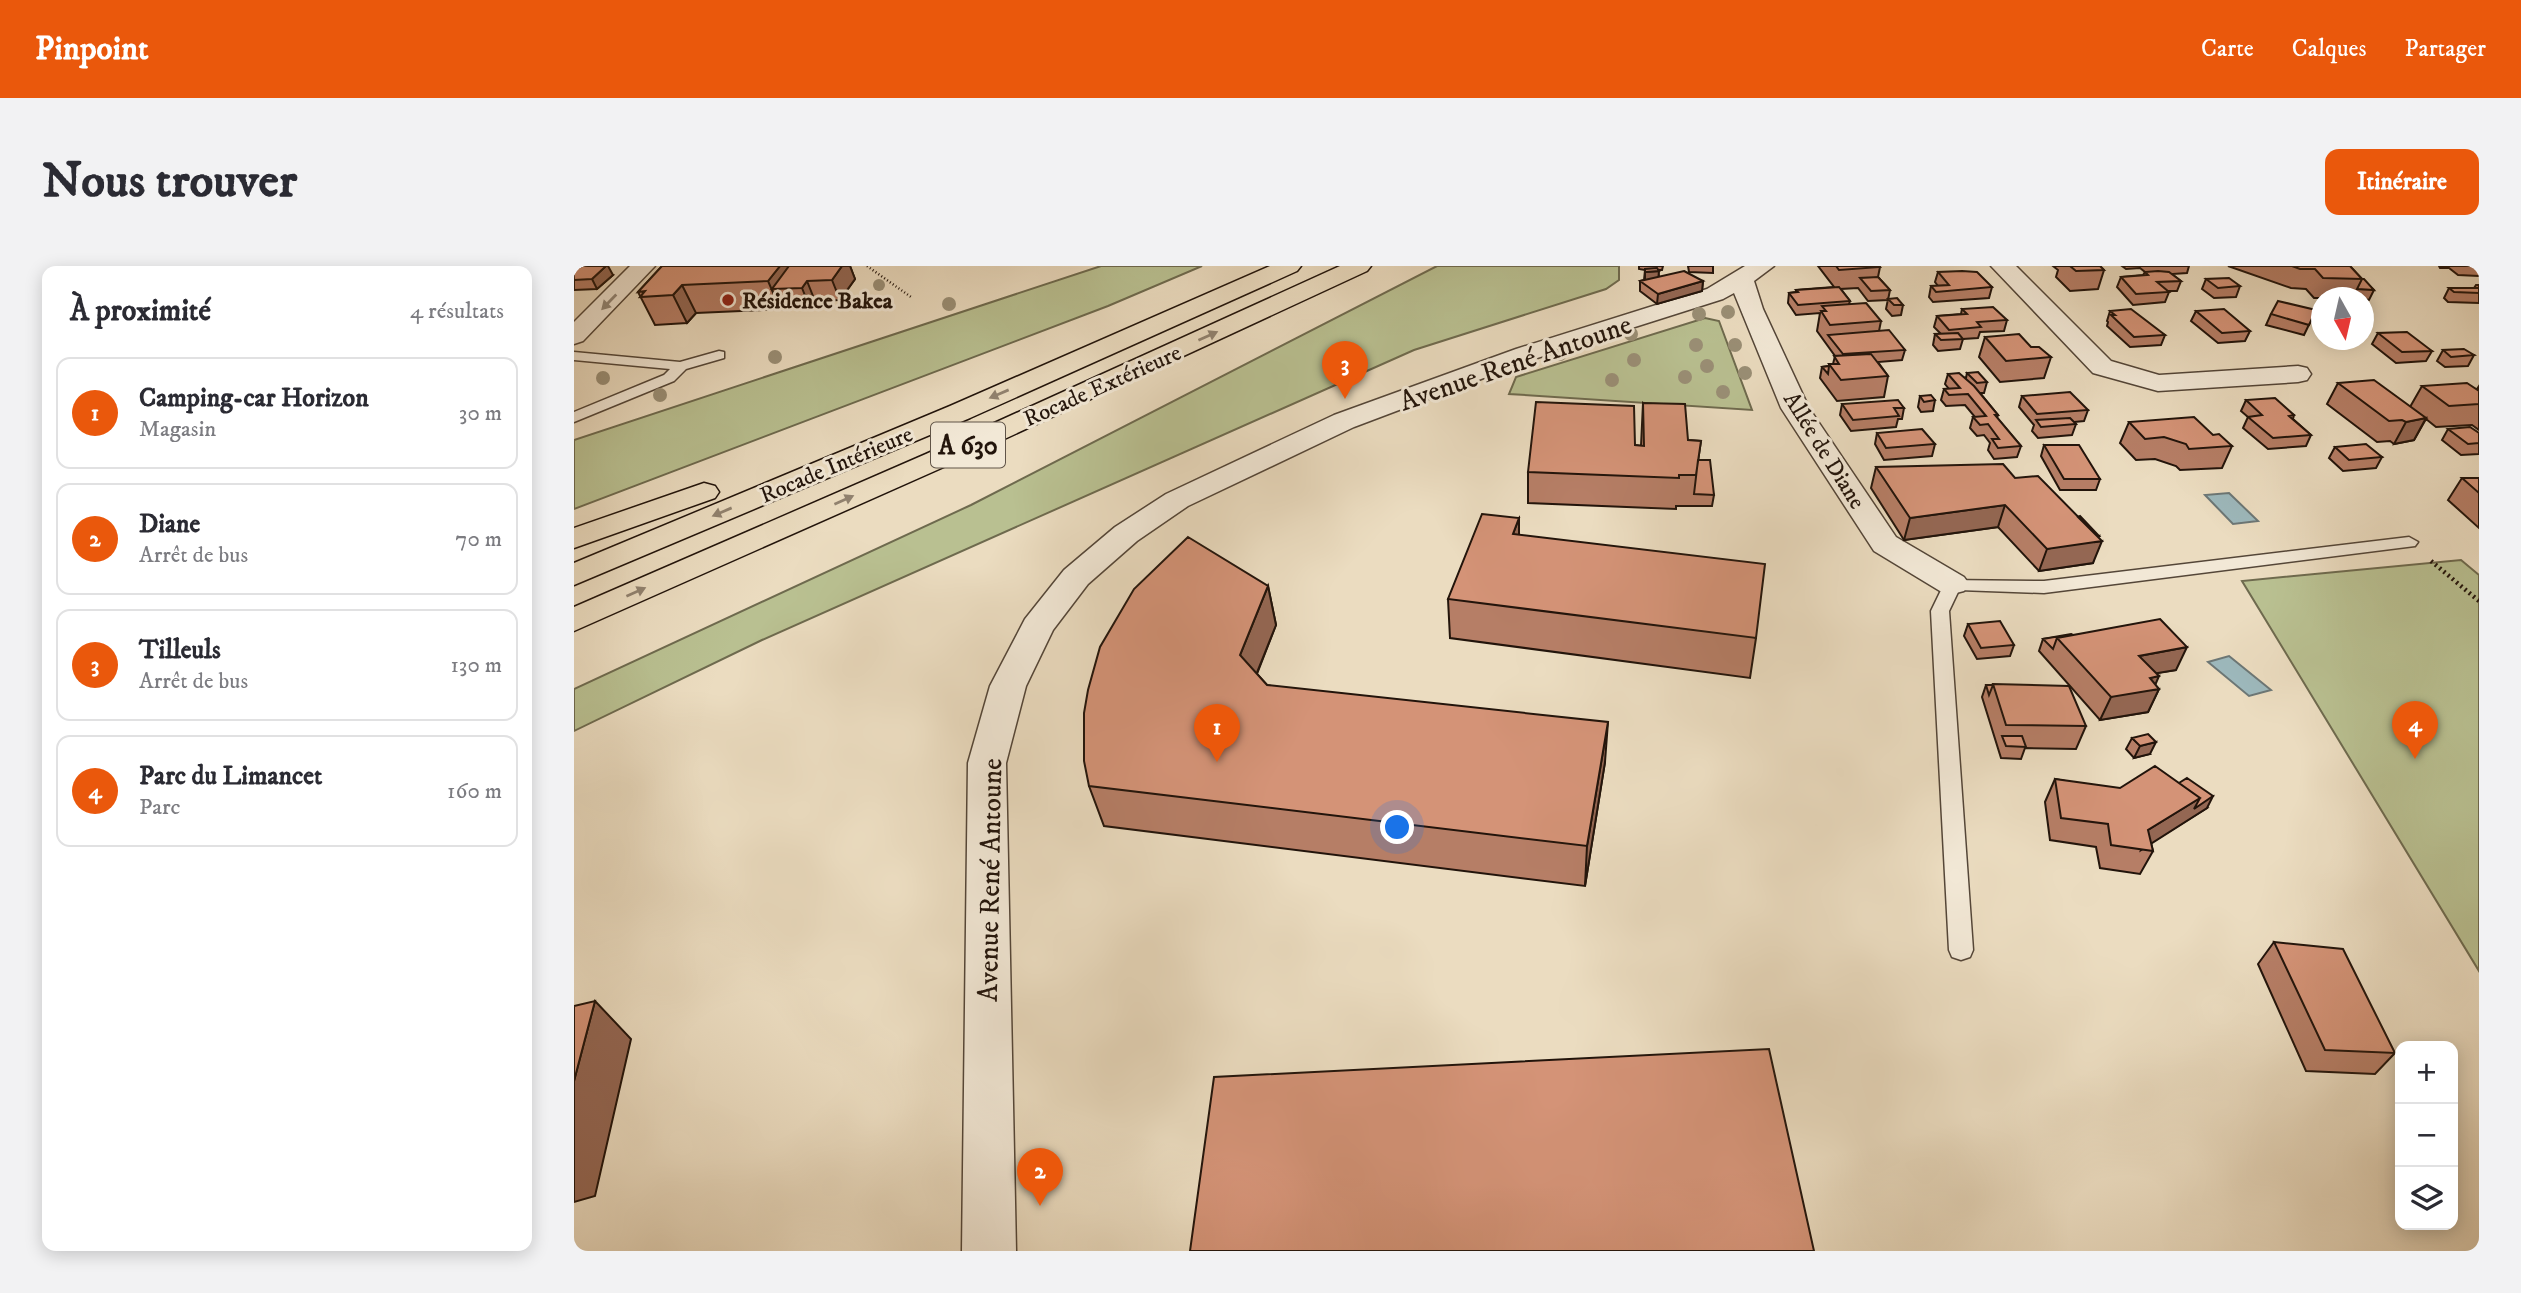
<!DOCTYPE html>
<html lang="fr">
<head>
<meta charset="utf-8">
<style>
	body { margin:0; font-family:"IM FELL DW Pica",serif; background:#f2f2f3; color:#2b2b33 }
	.controls { position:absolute; right:21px; bottom:21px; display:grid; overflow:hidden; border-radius:14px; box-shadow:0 4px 18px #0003 }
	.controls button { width:63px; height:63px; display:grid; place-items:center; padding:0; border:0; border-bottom:2px solid #e1e1e2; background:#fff; color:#2b2b33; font:35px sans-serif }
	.compass { position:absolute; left:1737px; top:21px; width:63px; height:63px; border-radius:50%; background:#fff; box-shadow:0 4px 18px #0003; rotate:172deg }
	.you { position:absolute; left:824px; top:562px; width:24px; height:24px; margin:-18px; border:5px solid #fff; border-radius:50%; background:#1a73e8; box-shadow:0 0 0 10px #1a73e833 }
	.badge { display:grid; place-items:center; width:46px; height:46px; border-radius:50%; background:#ea580c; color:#fff; font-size:23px; font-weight:700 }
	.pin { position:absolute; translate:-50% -58px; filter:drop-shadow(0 2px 4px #0008) }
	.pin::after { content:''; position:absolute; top:37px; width:24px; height:21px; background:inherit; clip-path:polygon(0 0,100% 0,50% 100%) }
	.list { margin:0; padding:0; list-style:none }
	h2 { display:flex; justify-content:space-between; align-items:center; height:91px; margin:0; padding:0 28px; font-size:30px }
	h2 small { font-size:23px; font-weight:400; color:#7c7c81 }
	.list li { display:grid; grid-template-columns:46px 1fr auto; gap:21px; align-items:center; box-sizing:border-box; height:112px; margin:0 14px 14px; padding:0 14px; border:2px solid #e1e1e2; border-radius:14px }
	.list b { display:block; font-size:26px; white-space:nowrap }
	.list p { margin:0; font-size:23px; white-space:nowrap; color:#7c7c81 }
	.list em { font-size:23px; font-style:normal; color:#7c7c81 }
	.icon { flex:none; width:38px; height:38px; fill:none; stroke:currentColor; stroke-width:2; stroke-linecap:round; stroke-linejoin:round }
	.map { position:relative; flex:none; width:1905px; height:985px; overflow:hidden; border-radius:14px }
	header { display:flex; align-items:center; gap:42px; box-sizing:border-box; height:98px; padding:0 35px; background:#ea580c; color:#fff }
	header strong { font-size:33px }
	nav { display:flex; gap:38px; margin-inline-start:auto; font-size:24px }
	.intro { display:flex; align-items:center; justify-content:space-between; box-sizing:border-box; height:168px; padding:0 42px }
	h1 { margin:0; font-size:49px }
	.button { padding:18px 32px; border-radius:14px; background:#ea580c; color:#fff; font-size:24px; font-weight:700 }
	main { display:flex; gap:42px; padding:0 42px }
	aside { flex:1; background:#fff; border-radius:14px; box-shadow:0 4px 18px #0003 }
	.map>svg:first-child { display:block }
	.green { fill:#b9c091; stroke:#6e6a4e; stroke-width:2 }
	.water { fill:#9db9bd; stroke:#6c7776; stroke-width:2 }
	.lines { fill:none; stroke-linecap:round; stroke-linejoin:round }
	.service-casing { stroke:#544638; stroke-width:3 }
	.minor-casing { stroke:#544638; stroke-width:3 }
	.motorway-casing { stroke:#22140b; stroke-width:3 }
	.path-far1 { stroke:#22140b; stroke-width:2.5; stroke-dasharray:1 2.5; stroke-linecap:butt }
	.path { stroke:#22140b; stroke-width:4.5; stroke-dasharray:2 3.5; stroke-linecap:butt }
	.service { fill:#f2e8d6; fill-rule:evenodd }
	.minor { fill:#f2e8d6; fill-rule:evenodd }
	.motorway { fill:#ebdcc0; fill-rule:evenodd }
	.tree { fill:#9a8f76 }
	.wall { fill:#b67e66; stroke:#22140b; stroke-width:2 }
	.shaded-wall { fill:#946753; stroke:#22140b; stroke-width:2 }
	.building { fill:#d49377; stroke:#22140b; stroke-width:2 }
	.oneway { fill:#94897b }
	.oneway2 { fill:#91826f }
	.poi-dot { fill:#8f2418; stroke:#f2e8d6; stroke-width:2.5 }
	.labels { text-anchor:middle; stroke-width:6; stroke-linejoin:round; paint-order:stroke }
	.far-poi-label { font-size:23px; font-weight:bold; fill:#22140b; stroke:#f2e8d6; text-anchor:start }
	.far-street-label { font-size:23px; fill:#22140b; stroke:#f2e8d6 }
	.shield { fill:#f2e8d6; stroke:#605448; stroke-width:2 }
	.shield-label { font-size:26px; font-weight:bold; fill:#22140b }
	.street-label { font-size:28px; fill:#22140b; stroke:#f2e8d6 }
</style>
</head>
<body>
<header>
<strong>Pinpoint</strong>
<nav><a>Carte</a><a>Calques</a><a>Partager</a></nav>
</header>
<div class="intro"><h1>Nous trouver</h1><a class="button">Itinéraire</a></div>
<main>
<aside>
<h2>À proximité<small>4 résultats</small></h2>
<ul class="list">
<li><span class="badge">1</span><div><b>Camping-car Horizon</b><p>Magasin</p></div><em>30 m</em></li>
<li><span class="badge">2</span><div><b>Diane</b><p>Arrêt de bus</p></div><em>70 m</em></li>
<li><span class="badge">3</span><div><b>Tilleuls</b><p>Arrêt de bus</p></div><em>130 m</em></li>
<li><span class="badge">4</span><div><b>Parc du Limancet</b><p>Parc</p></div><em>160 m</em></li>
</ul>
</aside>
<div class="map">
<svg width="1905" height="985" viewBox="0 0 1905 985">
	<rect width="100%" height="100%" fill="#ebdcc0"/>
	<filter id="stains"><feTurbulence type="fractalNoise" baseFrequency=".00286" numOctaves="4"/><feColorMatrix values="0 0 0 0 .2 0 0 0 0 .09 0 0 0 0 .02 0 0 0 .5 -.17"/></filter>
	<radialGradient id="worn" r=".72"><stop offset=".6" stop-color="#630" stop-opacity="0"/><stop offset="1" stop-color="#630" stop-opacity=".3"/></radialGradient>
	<path class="green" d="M527,0H628L534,40L0,243V174Z
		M863,0H1045V14L1032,23L840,84L188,374L0,465V423L397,239Z
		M1131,52L1145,55L1178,144L935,128L942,111Z
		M1887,294L1905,309V705L1668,315Z"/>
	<path class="water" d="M1655,227L1684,255L1659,258L1631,229Z
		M1655,390L1697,424L1675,430L1634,396Z"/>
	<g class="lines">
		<g class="service-casing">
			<path id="service" d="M145,85L150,86V92L112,103L100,115L0,156V146L90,109L96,103L0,94V86L106,96Z
				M1835,271L1844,276L1841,280L1470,327L1385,324L1375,345L1399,684L1396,691L1387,694L1378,691L1375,684L1357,345L1372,314L1470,315Z"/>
		</g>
		<g class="minor-casing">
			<path id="minor" d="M56,0H81L9,75L0,78V56Z
				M1171,0H1200L1180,15L1189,43L1235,142L1322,271L1390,311L1395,318L1390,325L1378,328L1366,325L1300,285L1207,142L1160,27L1149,33L960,93L780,161L614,240L563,275L514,318L479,364L452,420L432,497L442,985H388L394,497L416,420L451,353L490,304L541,261L592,228L760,149L942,83L1133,23Z
				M1417,0H1442L1537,95L1585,109L1724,100L1733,102L1737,108L1733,114L1724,116L1584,125L1519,107Z"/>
		</g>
		<g class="motorway-casing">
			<path id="motorway" d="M696,0H727L723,5L396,152L0,319V297L376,140Z
				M766,0H797L793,5L372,200L0,365V341L352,188Z
				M130,217L141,220L145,226L141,232L0,282V262Z"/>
		</g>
		<path class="path-far1" d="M293,0L337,31"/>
		<path class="path" d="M1857,295L1905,335"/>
		<use href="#service" class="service"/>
		<use href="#minor" class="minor"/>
		<use href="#motorway" class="motorway"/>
	</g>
	<g class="tree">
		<circle cx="305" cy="19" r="6"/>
		<circle cx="375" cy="38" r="7"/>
		<circle cx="1154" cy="46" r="7"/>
		<circle cx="1125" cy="48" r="7"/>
		<circle cx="1057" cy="68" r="7"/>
		<circle cx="1122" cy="79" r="7"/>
		<circle cx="1161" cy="79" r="7"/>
		<circle cx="986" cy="88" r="7"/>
		<circle cx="201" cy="91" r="7"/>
		<circle cx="1060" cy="94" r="7"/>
		<circle cx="1133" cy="100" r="7"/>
		<circle cx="1171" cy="107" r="7"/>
		<circle cx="1111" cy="111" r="7"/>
		<circle cx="29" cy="112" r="7"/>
		<circle cx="1038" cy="114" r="7"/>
		<circle cx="1149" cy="126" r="7"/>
		<circle cx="86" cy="129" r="7"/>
	</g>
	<path class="wall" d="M0,0L39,9L23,23L0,24Z
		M88,0H276L281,13L266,34L241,35L236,42L122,47L113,57L81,59L64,26Z
		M1065,0H1089L1088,4H1084L1085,11L1129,15L1128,25L1083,38L1066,25V15L1070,14L1071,4L1065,3Z
		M1114,0H1139V7L1115,6Z
		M1244,0H1305L1306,1L1304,11L1316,24L1314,34L1294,35L1284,22L1267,23L1276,35L1275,38L1307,55L1305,65L1331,84L1328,94L1304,96L1314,110L1310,131L1263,135L1246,112L1248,101L1255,100V98H1259L1261,90L1243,65L1246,47L1222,49L1214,37L1215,27L1222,26V24L1260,21Z
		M1479,0H1526L1530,4L1524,23L1496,25L1482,11L1484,4Z
		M1548,0H1615L1613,7L1598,8L1607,15L1603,25H1594L1595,26L1591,36L1559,39L1543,21L1547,11L1569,9L1571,6L1566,2L1552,3Z
		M1654,0H1776L1788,13L1800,24L1795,34L1789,33V32H1740L1732,23L1717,22Z
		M1865,0H1905V10L1884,9L1875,2H1866Z
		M1364,6L1418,21L1415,32L1359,36L1355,31L1357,20H1364L1361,16Z
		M1632,13L1666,20L1662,31L1640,32L1628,23Z
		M1902,19H1905V37L1874,36L1870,32L1875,22H1900Z
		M1314,33L1329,39L1327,49L1318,50L1312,43Z
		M1388,43L1433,54L1430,65L1406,66L1404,72L1389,73L1386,83L1364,85L1359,79L1361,68H1367L1360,61L1363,50L1387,48Z
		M1742,44L1730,69L1692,59L1697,48Z
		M1536,45L1591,69L1587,79L1556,81L1533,60L1534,56L1533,55Z
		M1622,45L1676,65L1671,75L1644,77L1617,55Z
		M1804,67L1858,85L1852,95L1822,97L1798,78Z
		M1411,71L1457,81L1477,91L1470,112L1426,116L1405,91Z
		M1869,84L1900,89L1894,100L1871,101L1863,95Z
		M1393,107L1413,116L1410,127H1406L1424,149L1423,152L1447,180L1443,191L1420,193L1414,184L1416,177L1410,169L1403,170L1396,162L1399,151H1401L1391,139L1372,140L1367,134L1370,123H1375L1371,118L1374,108L1392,112Z
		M1764,117L1836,141L1848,120L1903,123L1905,120V164L1898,159L1862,161L1852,153L1840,174L1820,178L1816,175L1803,176L1753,138Z
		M1346,130L1361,134L1359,145L1347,146L1344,141Z
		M1448,130L1514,144L1510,155L1500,156L1502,158L1498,169L1464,172L1458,165L1460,159L1445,141Z
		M1672,134L1720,149L1719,153L1737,169L1732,180L1694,183L1669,162L1674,151L1667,145Z
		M1069,137L1114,174L1127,175L1124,195L1140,229L1138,240H1102V243L954,237V206L1061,179L1067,180Z
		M1268,138L1330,142L1328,153H1324L1322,161L1277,165L1266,149Z
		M1555,156L1639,169L1658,180L1648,202L1606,204L1602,200L1581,193L1562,194L1546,177Z
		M1874,163L1905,167V188L1887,189L1868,174Z
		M1303,167L1361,178L1358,190L1310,194L1301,178Z
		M1470,179L1526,213L1522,224H1486L1467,190Z
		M1761,181L1808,191L1802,202L1769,205L1755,192Z
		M1302,201L1441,212L1524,271L1519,297L1465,305L1424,261L1330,274L1297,222Z
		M1888,212H1905V262L1874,234Z
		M945,252V269L1182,372L1176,412L876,372L874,333Z
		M694,320L702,359L683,408L693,419L1031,496L1011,620L530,560L515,520Z
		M1394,358L1440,379L1436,390L1403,393L1390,370Z
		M1499,369L1602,404L1582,407L1581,419L1585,423L1574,446L1526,454L1465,385L1469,373Z
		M1412,419H1419L1512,460L1502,483L1451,482L1447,493L1427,492L1408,431Z
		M1558,472L1576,488L1560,492L1552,483Z
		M1481,513L1633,542L1577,577L1579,585L1566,608L1526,602L1522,581L1476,574L1471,536Z
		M1700,676L1821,787L1801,808L1732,805L1684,698Z"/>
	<path class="shaded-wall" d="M32,0H34L39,9L23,23L18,13Z
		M206,0H221L198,23L206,43L194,15Z
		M268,0H276L281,13L266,34L258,14Z
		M1085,5L1084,15L1071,16V6Z
		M233,15L241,35L236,42L228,22Z
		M1129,15L1128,25L1083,38L1084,28Z
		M108,19L122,47L113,57L99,29Z
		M1852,152L1840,174L1820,178L1832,156Z
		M1431,239L1424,261L1330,274L1336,252Z
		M945,252V291L939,268Z
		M1525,270L1522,276L1528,275L1519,297L1465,305L1473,283Z
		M694,320L702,359L674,429L666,389Z
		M1613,381L1602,404L1554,412L1565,390Z
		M1585,410L1579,424L1585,423L1574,446L1526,454L1537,431L1576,412Z
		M1034,456L1031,496L1011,620L1013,580Z
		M1582,476L1576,488L1560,492L1566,480Z
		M1639,530L1633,542L1567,584L1574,564L1626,532Z
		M21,735L57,773L21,930L0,936V815Z"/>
	<path class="building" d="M0,0H32L18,13L0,14Z
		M88,0H206L194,15L108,19L99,29L66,31L71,25L64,26Z
		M215,0H268L258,14L233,15L228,22L198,23Z
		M1262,0H1305L1306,1L1265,4Z
		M1496,0H1526L1530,4L1502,5Z
		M1718,0H1776L1788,13L1749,12L1741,3H1726Z
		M1083,2L1085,5L1071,6V3Z
		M1110,5L1129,15L1084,28L1066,15Z
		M1388,5L1403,6L1418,21L1362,26L1357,20L1375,19L1364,6Z
		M1584,5L1595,6L1607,15L1583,16L1595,26L1562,28L1547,11L1574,9L1571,6Z
		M1304,11L1316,24L1297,25L1286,12Z
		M1655,12L1666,20L1644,22L1632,13Z
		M1788,13H1790L1800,24L1783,23Z
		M1265,21L1276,35L1224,39L1215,27L1224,26L1222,24Z
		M1875,22H1905V27L1880,26Z
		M1323,32L1329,39H1320L1314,33Z
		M1704,35L1742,44L1735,59L1697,48Z
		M1292,37L1307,55L1256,59L1247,45H1252L1248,40Z
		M1419,41L1433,54L1403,56L1407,61L1375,64L1363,50L1393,48L1388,43Z
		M1557,43L1591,69L1560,71L1537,49H1541L1536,45Z
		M1650,43L1676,65L1648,67L1622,45Z
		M1315,64L1331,84L1269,88L1254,69Z
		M1833,66L1858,85L1828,86L1804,67Z
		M1384,67L1389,73L1367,74L1361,68Z
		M1445,68L1457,81H1465L1477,91L1432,95L1411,71Z
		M1890,83L1900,89L1877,91L1869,84Z
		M1297,88L1314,110L1267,114L1255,98H1265L1260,90Z
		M1255,100L1254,108L1248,101Z
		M1404,106L1413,116L1403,117L1393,107Z
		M1385,107L1400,120L1424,149H1421L1447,180L1424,182L1418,173H1425L1414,158L1406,159L1399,151L1412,150L1394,128L1375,129L1370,123L1386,122L1374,108Z
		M1800,114L1852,152L1832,156L1828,154L1815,155L1764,117Z
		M1893,117L1905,125V138L1875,140L1848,120Z
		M1496,126L1514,144L1463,148L1448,130Z
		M1357,129L1361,134L1350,136L1346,130Z
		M1701,132L1720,149L1715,150L1737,169L1699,172L1674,151L1688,149L1672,134Z
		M1324,134L1330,142H1320L1325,150L1279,154L1268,138Z
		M962,136L1060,140L1061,179L1070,180L1069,137L1111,138L1114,174L1127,175L1122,209H1105V212L954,206Z
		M1620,151L1639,169L1645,168L1658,180L1615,183L1612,178L1590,171L1571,173L1555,156Z
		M1496,152L1502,158L1467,161L1462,154Z
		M1896,161L1905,167V177L1894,178L1874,163Z
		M1348,163L1361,178L1312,182L1303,167Z
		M1792,178L1808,191L1775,194L1761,181Z
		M1470,179H1505L1526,213H1490Z
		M1124,194H1136L1140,229L1120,228Z
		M1429,198L1441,212L1464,210L1528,275L1473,283L1431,239L1336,252L1302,201Z
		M1888,212H1905V227Z
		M908,248L945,252L939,268L1191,298L1182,372L874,333Z
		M1506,250L1525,270H1523L1504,251Z
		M614,271L694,320L666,389L693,419L1034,456L1013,580L515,520L510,495V447L514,424L526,381L560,323Z
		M1586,353L1613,381L1565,390L1585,410L1576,412L1585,423L1537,431L1483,372Z
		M1426,355L1440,379L1407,382L1394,358Z
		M1497,368L1499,369L1483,372L1479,383L1469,373Z
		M1419,418L1495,420L1512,460L1432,459Z
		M1412,419H1419L1415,429Z
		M1574,468L1582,476L1566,480L1558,472Z
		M1428,470H1448L1452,481L1432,480Z
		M1581,500L1626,532L1574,564L1579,585L1537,579L1534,558L1487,552L1481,513L1546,522Z
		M1613,512L1639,530L1620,543L1626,532L1605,517Z
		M1700,676L1769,683L1821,787L1751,784Z
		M21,735L0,815V740Z
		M1195,783L1240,985H616L640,811Z"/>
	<defs><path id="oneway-solid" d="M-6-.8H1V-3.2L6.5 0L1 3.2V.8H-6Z" transform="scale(1.75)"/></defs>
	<use class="oneway" href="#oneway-solid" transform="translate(35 36) rotate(134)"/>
	<g class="oneway2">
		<use href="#oneway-solid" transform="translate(634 70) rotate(-24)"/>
		<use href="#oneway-solid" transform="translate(425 128) rotate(157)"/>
		<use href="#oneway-solid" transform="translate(270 234) rotate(-24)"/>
		<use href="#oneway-solid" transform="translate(148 246) rotate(157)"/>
		<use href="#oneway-solid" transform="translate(62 326) rotate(-24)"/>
	</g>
	<circle class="poi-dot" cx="154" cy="34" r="7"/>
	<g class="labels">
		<g class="far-poi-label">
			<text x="168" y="42">Résidence Bakea</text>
		</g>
		<g class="far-street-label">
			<text transform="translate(528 119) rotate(-24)" y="8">Rocade Extérieure</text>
			<text transform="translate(1251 184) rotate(58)" y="8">Allée de Diane</text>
			<text transform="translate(262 198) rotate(-23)" y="8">Rocade Intérieure</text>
		</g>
		<rect class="shield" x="357" y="156.5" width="74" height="45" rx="5"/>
		<g class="shield-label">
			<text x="394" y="188">A 630</text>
		</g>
		<g class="street-label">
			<text transform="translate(941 96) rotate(-19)" y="10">Avenue René Antoune</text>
			<text transform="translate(415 614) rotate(-89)" y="10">Avenue René Antoune</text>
		</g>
	</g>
	<rect width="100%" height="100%" filter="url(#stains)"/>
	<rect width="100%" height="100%" fill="url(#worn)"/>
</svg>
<div class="controls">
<button>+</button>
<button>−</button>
<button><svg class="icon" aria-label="layers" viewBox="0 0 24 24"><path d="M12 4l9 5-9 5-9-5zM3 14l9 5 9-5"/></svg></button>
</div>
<svg class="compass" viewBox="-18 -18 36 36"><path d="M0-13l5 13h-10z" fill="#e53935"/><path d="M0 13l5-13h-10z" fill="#7c7c81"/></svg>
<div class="you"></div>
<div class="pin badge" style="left:643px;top:496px">1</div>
<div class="pin badge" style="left:466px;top:940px">2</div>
<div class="pin badge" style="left:771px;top:133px">3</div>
<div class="pin badge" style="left:1841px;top:493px">4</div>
</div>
</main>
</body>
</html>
